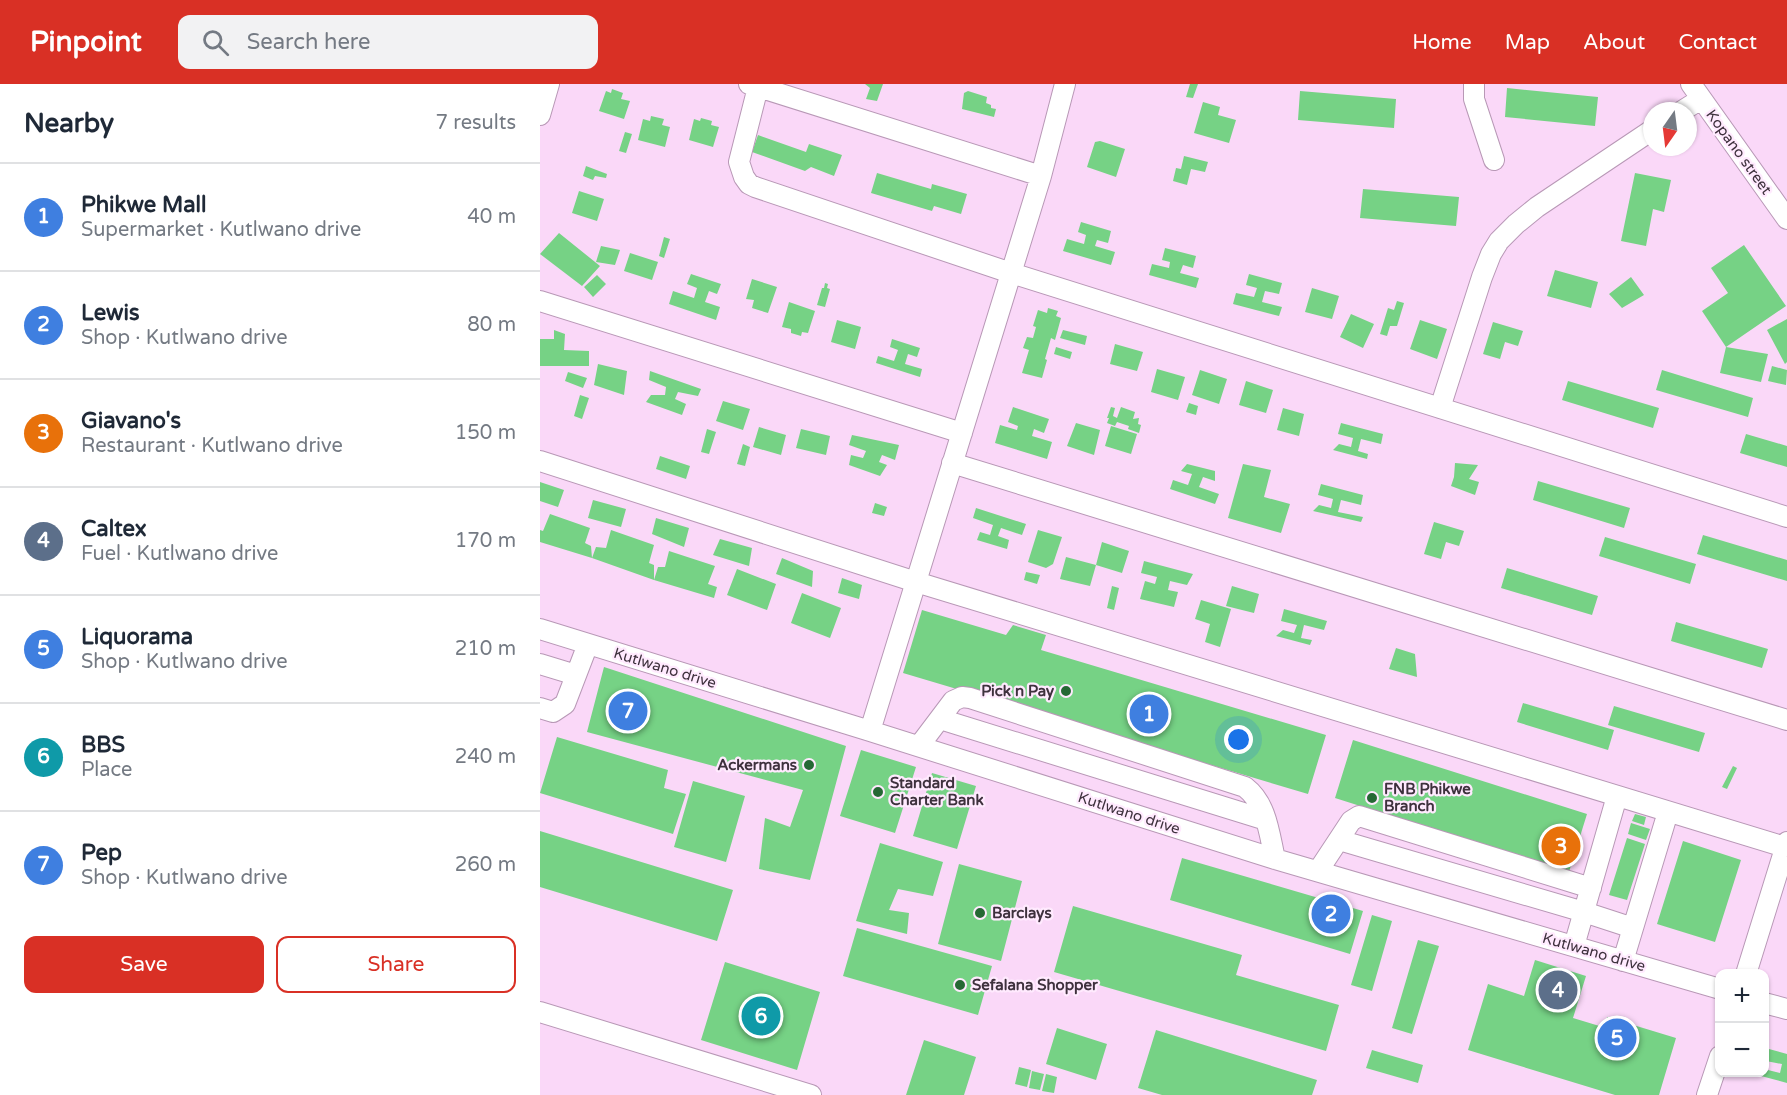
<!DOCTYPE html>
<html lang="en">
<head>
<meta charset="utf-8">
<style>
	body { margin:0; font-family:"Varela Round",sans-serif; background:#f2f2f3; color:#1f2937 }
	.controls { position:absolute; right:18px; bottom:18px; display:grid; overflow:hidden; border-radius:12px; box-shadow:0 2px 4px #0004 }
	.controls button { width:54px; height:54px; display:grid; place-items:center; padding:0; border:0; border-bottom:2px solid #e0e1e3; background:#fff; color:#1f2937; font:30px sans-serif }
	.compass { position:absolute; left:1103px; top:18px; width:54px; height:54px; border-radius:50%; background:#fff; box-shadow:0 2px 4px #0004; rotate:194deg }
	.you { position:absolute; left:699px; top:656px; width:21px; height:21px; margin:-15px; border:4px solid #fff; border-radius:50%; background:#1a73e8; box-shadow:0 0 0 9px #1a73e833 }
	.badge { display:grid; place-items:center; width:39px; height:39px; border-radius:50%; background:#d93025; color:#fff; font-size:20px; font-weight:700 }
	.pin { position:absolute; translate:-50% -50%; border:3px solid #fff; box-shadow:0 2px 6px #0006 }
	.list { margin:0; padding:0; list-style:none }
	h2 { display:flex; justify-content:space-between; align-items:center; height:78px; margin:0; padding:0 24px; font-size:26px }
	h2 small { font-size:20px; font-weight:400; color:#747a83 }
	.list li { display:grid; grid-template-columns:39px 1fr auto; gap:18px; align-items:center; box-sizing:border-box; height:108px; padding:0 24px; border-top:2px solid #e0e1e3 }
	.list b { display:block; font-size:22px; white-space:nowrap }
	.list p { margin:0; font-size:20px; white-space:nowrap; color:#747a83 }
	.list em { font-size:20px; font-style:normal; color:#747a83 }
	.actions { display:flex; gap:12px; padding:18px 24px }
	.actions a { flex:1; padding:14px 0; border:2px solid #d93025; border-radius:12px; text-align:center; font-size:21px; color:#d93025 }
	.actions .main { background:#d93025; color:#fff }
	.icon { flex:none; width:33px; height:33px; fill:none; stroke:currentColor; stroke-width:2; stroke-linecap:round; stroke-linejoin:round }
	.map { position:relative; flex:none; width:1247px; height:1011px; overflow:hidden }
	header { display:flex; align-items:center; gap:36px; box-sizing:border-box; height:84px; padding:0 30px; background:#d93025; color:#fff }
	header strong { font-size:28px }
	nav { display:flex; gap:33px; margin-inline-start:auto; font-size:21px }
	.search { width:420px; height:54px; background:#f2f2f3; display:flex; align-items:center; gap:15px; box-sizing:border-box; padding:0 21px; border-radius:12px; color:#747a83; font-size:22px }
	main { display:flex }
	aside { flex:1; background:#fff }
	.map>svg:first-child { display:block }
	.building { fill:#76d285 }
	.lines { fill:none; stroke-linecap:round; stroke-linejoin:round }
	.minor-casing { stroke:#b898b6; stroke-width:22 }
	.minor { stroke:#fff; stroke-width:20 }
	.poi-dot { fill:#256934; stroke:#ffeafe; stroke-width:2 }
	.labels { text-anchor:middle; stroke-width:4.5; stroke-linejoin:round; paint-order:stroke }
	.street-label { font-size:15px; fill:#3e313d; stroke:#ffeafe }
	.poi-label { font-size:15px; font-weight:bold; fill:#3e313d; stroke:#ffeafe; text-anchor:start }
</style>
</head>
<body>
<header>
<strong>Pinpoint</strong>
<div class="search"><svg class="icon" aria-label="search" viewBox="0 0 24 24"><circle cx="10" cy="10" r="6"/><path d="M15 15l6 6"/></svg>Search here</div>
<nav><a>Home</a><a>Map</a><a>About</a><a>Contact</a></nav>
</header>
<main>
<aside>
<h2>Nearby<small>7 results</small></h2>
<ul class="list">
<li><span class="badge" style="background:#3f7fe0">1</span><div><b>Phikwe Mall</b><p>Supermarket · Kutlwano drive</p></div><em>40 m</em></li>
<li><span class="badge" style="background:#3f7fe0">2</span><div><b>Lewis</b><p>Shop · Kutlwano drive</p></div><em>80 m</em></li>
<li><span class="badge" style="background:#e8710a">3</span><div><b>Giavano's</b><p>Restaurant · Kutlwano drive</p></div><em>150 m</em></li>
<li><span class="badge" style="background:#5c6f8a">4</span><div><b>Caltex</b><p>Fuel · Kutlwano drive</p></div><em>170 m</em></li>
<li><span class="badge" style="background:#3f7fe0">5</span><div><b>Liquorama</b><p>Shop · Kutlwano drive</p></div><em>210 m</em></li>
<li><span class="badge" style="background:#0f9aa8">6</span><div><b>BBS</b><p>Place</p></div><em>240 m</em></li>
<li><span class="badge" style="background:#3f7fe0">7</span><div><b>Pep</b><p>Shop · Kutlwano drive</p></div><em>260 m</em></li>
</ul>
<div class="actions"><a class="main">Save</a><a>Share</a></div>
</aside>
<div class="map">
<svg width="1247" height="1011" viewBox="0 0 1247 1011">
	<rect width="100%" height="100%" fill="#fad8f8"/>
	<path class="building" d="M325,0H343L337,17L326,15L330,4Z
		M650,0H658L653,14L646,13Z
		M967,4L1058,13L1055,42L965,33Z
		M72,5L83,9L81,15L90,17L84,35L59,27L66,7L71,9Z
		M428,7L447,13L446,19L451,21V24L456,25L454,33L422,25L424,9Z
		M760,7L856,15L854,44L758,36Z
		M663,18L680,23L678,31L696,36L689,59L654,49Z
		M111,32L124,35L122,41L130,43L125,63L98,56L103,35L110,37Z
		M161,34L172,37L171,41L179,43L173,63L149,56L154,35L160,37Z
		M85,48L92,50L86,69L79,67Z
		M218,51L266,68L269,60L302,71L294,92L271,83L265,87L212,68Z
		M560,57L585,65L576,93L547,83L555,58Z
		M644,72L668,78L665,88L651,85L647,101L633,97L636,84L641,85Z
		M46,82L67,90L66,94L55,92L53,96L43,92Z
		M337,89L391,105L392,100L427,110L421,130L394,122L392,127L331,109Z
		M1095,89L1131,96L1124,128L1113,125L1106,162L1081,157Z
		M823,105L919,113L916,142L820,134Z
		M39,107L64,115L57,137L32,129Z
		M541,138L571,147L568,159L557,156L555,162L575,168L571,181L523,167L527,155L544,160L546,151L538,148Z
		M19,149L60,182L42,202L0,170Z
		M124,153L130,155L124,174L119,172Z
		M1204,161L1246,222L1186,263L1162,227L1188,209L1171,184Z
		M61,162L80,166L75,181L56,178Z
		M625,164L656,172L653,184L643,181L640,189L659,194L656,204L609,191L612,180L629,184L630,178L622,176Z
		M90,169L118,178L112,196L84,187Z
		M1015,186L1058,198L1051,224L1007,212Z
		M151,190L181,200L177,210L169,207L165,218L180,223L176,236L129,220L133,207L154,214L157,204L147,200Z
		M709,190L742,199L739,210L725,207L722,218L742,223L739,232L693,220L696,209L714,213L717,204L706,201Z
		M57,191L66,200L53,213L44,203Z
		M1091,193L1104,211L1082,224L1069,210Z
		M212,195L237,203L228,229L212,224L214,216L206,215Z
		M285,199L288,200L287,204L290,205L285,223L277,221L282,204H284Z
		M772,204L799,212L792,235L765,228Z
		M857,217L864,219L857,242H850L847,252L840,250L848,224L854,226Z
		M249,218L275,227L268,249L262,248L261,252L251,249V245L242,243Z
		M508,224L518,227L516,232L521,234L515,256L511,254L505,275L507,276L502,294L482,289L489,266L483,264L487,253L493,254L496,243L493,242L498,226L507,229Z
		M811,230L834,240L823,264L800,253Z
		M1247,235V278L1245,280L1227,246Z
		M297,236L321,243L315,265L291,258Z
		M880,236L907,245L897,275L870,265Z
		M953,238L983,247L978,262L965,258L960,275L943,270Z
		M14,246L25,250L24,266L49,267V282H0V255H14Z
		M523,246L547,252L545,261L520,254Z
		M352,255L380,264L377,273L368,270L365,280L382,285L380,293L336,279L338,272L354,277L358,266L350,263Z
		M575,260L603,268L597,287L570,280Z
		M516,263L532,268L530,275L514,270Z
		M1186,263L1228,270L1221,298L1180,289Z
		M58,280L87,287L84,311L54,301Z
		M1232,282L1247,286L1246,301L1228,297Z
		M617,285L645,293L638,316L611,308Z
		M660,286L687,295L679,320L652,311Z
		M1122,286L1213,314L1208,333L1116,306Z
		M110,287L161,305L158,312L138,308L135,315L146,320L142,331L106,318L111,311H125L126,303L109,296Z
		M28,288L47,294L43,304L25,297Z
		M706,297L733,306L726,329L699,321Z
		M1028,297L1119,324L1113,344L1022,316Z
		M40,311L49,314L42,335L34,332Z
		M183,317L210,325L203,346L176,337Z
		M649,319L658,322L656,331L646,328Z
		M473,323L509,335L504,349L494,345L492,352L512,358L507,375L455,359L460,341L477,346L478,342L468,338Z
		M571,323L575,324L573,332L577,334L581,323L595,328L593,335L599,334L598,340L601,341L599,349L588,345L589,342L577,338L575,342L567,339L569,334H567Z
		M743,324L764,330L759,352L737,346Z
		M536,339L560,346L554,371L527,362Z
		M801,339L843,350L841,360L821,355L818,367L828,370L827,375L793,366L799,360L811,363L813,354L798,350Z
		M571,342L597,350L591,370L565,362Z
		M219,343L246,351L241,371L213,363Z
		M167,345L176,348L169,370L161,368Z
		M261,345L290,352L286,371L256,364Z
		M1206,350L1247,362V383L1200,369Z
		M312,351L359,361L355,376L342,371L339,378L347,381L340,392L309,381L311,371L323,374L326,367L309,361Z
		M203,360L210,363L205,382L197,380Z
		M120,372L150,382L146,395L116,385Z
		M915,379L938,381L929,395L939,398L935,411L911,402L914,393Z
		M647,380L675,387V397L663,393L659,403L679,410L675,420L630,405L633,396L648,401L652,390L641,387Z
		M703,380L731,386L724,413L750,420L741,449L688,434Z
		M998,397L1090,424L1084,444L993,416Z
		M0,398L24,406L18,423L0,417Z
		M781,400L823,411L821,421L801,416L798,428L823,433L821,438L773,427L779,421L791,424L793,415L778,411Z
		M53,416L86,425L81,443L48,434Z
		M335,419L347,423L344,432L332,429Z
		M436,424L486,440L482,451L461,444L458,452L469,456L467,465L437,456L440,448L450,451L453,441L433,434Z
		M10,430L50,444L45,459L51,462L52,474L0,458V446L3,447Z
		M116,434L149,444L144,463L112,450Z
		M894,438L924,447L919,462L906,458L901,475L884,470Z
		M71,446L114,461L109,479L114,481V496L52,474L56,463L66,464Z
		M498,446L522,453L513,480L506,484L488,478Z
		M1163,451L1247,476V497L1157,470Z
		M1065,453L1156,480L1150,500L1059,472Z
		M180,455L212,464L209,482L173,471Z
		M562,458L589,467L582,489L556,481Z
		M129,467L175,482L168,500L177,503L174,514L114,496L118,483H125Z
		M526,473L556,481L550,502L520,495Z
		M242,474L273,487L272,503L236,490Z
		M604,477L653,490L647,501L630,497L628,506L638,508L634,523L600,515L605,497L615,500L617,493L601,489Z
		M967,484L1058,512L1052,531L961,504Z
		M197,485L236,500L227,526L187,511Z
		M486,488L500,491L497,500L484,496Z
		M302,494L322,501L319,515L298,509Z
		M572,502L579,504L574,526L567,524Z
		M692,502L719,510L714,529L686,522Z
		M262,509L301,524L290,554L251,539Z
		M661,516L691,525L680,563L665,558L670,540L655,535Z
		M744,525L787,537L784,546L764,541L761,554L772,556L770,561L736,552L743,546L754,549L757,541L741,537Z
		M382,526L466,551L473,541L506,551L501,566L786,651L768,710L363,589Z
		M1136,538L1228,565L1222,584L1131,557Z
		M856,564L875,570L877,593L849,585Z
		M64,583L306,662L270,796L219,785L225,734L250,743L263,706L47,648Z
		M983,619L1074,646L1068,666L977,638Z
		M1074,622L1165,649L1159,668L1068,641Z
		M17,653L128,686L124,704L146,710L133,750L0,709Z
		M813,656L1047,730L1029,788L795,714Z
		M321,666L376,683L355,749L300,732Z
		M1193,682L1197,684L1187,705L1182,703Z
		M392,689L436,702L417,765L373,752Z
		M153,697L205,712L186,778L134,763Z
		M1095,730L1106,733L1104,741L1092,737Z
		M1091,739L1110,745L1106,756L1088,750Z
		M0,747L193,806L177,857L0,803Z
		M1087,754L1105,760L1087,816L1069,811Z
		M1143,757L1201,776L1175,858L1117,840Z
		M340,759L403,778L393,812L358,805L349,826L369,829L367,850L316,837Z
		M642,774L823,827L810,870L630,816Z
		M419,780L482,797L461,877L398,860Z
		M533,822L702,871L696,891L799,921L786,967L514,888Z
		M832,831L852,837L832,907L811,901Z
		M317,844L452,882L438,931L303,892Z
		M878,856L899,862L872,950L852,944Z
		M995,876L1046,892L1033,934L1066,944L1067,933L1136,954L1119,1011H1075L928,966L948,900L984,912Z
		M185,878L280,908L257,986L161,956Z
		M517,944L567,960L556,996L506,980Z
		M616,946L777,996L772,1011H622L598,1004Z
		M384,956L436,973L424,1011H366Z
		M1229,965L1247,970V999L1221,992L1228,986L1240,989L1242,980L1226,977Z
		M832,966L883,981L878,999L826,984Z
		M479,983L491,986L487,1003L475,1000Z
		M492,987L504,990L500,1006L489,1004Z
		M506,990L517,993L514,1009L502,1007Z"/>
	<g class="lines">
		<g class="minor-casing">
			<path id="minor" d="M209,0L501,92
				M934,0V15L954,76
				M1151,0L1247,135
				M218,3L199,78L204,93L209,100L215,103L471,189L1247,433
				M1142,27L1161,15
				M0,31L9,0
				M0,217L422,349
				M900,324L942,193L951,170L959,157L976,140L997,123L1112,46
				M0,377L376,498L1245,763
				M412,379L1247,636
				M0,545L330,647L735,775L1180,905
				M0,580L36,591
				M0,624L13,628L25,620L48,560
				M400,635L726,736
				M330,647L501,92L525,0
				M379,662L413,617L422,613L430,614L705,703C727,720 729,749 735,775
				M799,756L1044,828L1093,844
				M778,787L811,737L819,732L1051,804
				M1034,862L1077,712
				M1083,877L1128,728
				M1206,890L1247,758
				M1224,919L1247,925
				M0,928L271,1011
				M1167,1011L1180,972"/>
		</g>
		<use href="#minor" class="minor"/>
	</g>
	<g class="poi-dot">
		<circle cx="526" cy="607" r="6"/>
		<circle cx="269" cy="681" r="6"/>
		<circle cx="338" cy="708" r="6"/>
		<circle cx="832" cy="714" r="6"/>
		<circle cx="440" cy="829" r="6"/>
		<circle cx="420" cy="901" r="6"/>
	</g>
	<g class="labels">
		<g class="street-label">
			<text transform="translate(1199 68) rotate(54)" y="5">Kopano street</text>
			<text transform="translate(125 584) rotate(17)" y="5">Kutlwano drive</text>
			<text transform="translate(589 729) rotate(18)" y="5">Kutlwano drive</text>
			<text transform="translate(1054 868) rotate(16)" y="5">Kutlwano drive</text>
		</g>
		<g class="poi-label">
			<text x="514" y="612" text-anchor="end">Pick n Pay</text>
			<text x="257" y="686" text-anchor="end">Ackermans</text>
			<text x="350" y="704">Standard<tspan x="350" dy="17">Charter Bank</tspan></text>
			<text x="844" y="710">FNB Phikwe<tspan x="844" dy="17">Branch</tspan></text>
			<text x="452" y="834">Barclays</text>
			<text x="432" y="906">Sefalana Shopper</text>
		</g>
	</g>
</svg>
<div class="controls">
<button>+</button>
<button>−</button>
</div>
<svg class="compass" viewBox="-18 -18 36 36"><path d="M0-13l5 13h-10z" fill="#e53935"/><path d="M0 13l5-13h-10z" fill="#747a83"/></svg>
<div class="you"></div>
<div class="pin badge" style="left:609px;top:630px;background:#3f7fe0">1</div>
<div class="pin badge" style="left:791px;top:830px;background:#3f7fe0">2</div>
<div class="pin badge" style="left:1021px;top:762px;background:#e8710a">3</div>
<div class="pin badge" style="left:1018px;top:906px;background:#5c6f8a">4</div>
<div class="pin badge" style="left:1077px;top:954px;background:#3f7fe0">5</div>
<div class="pin badge" style="left:221px;top:932px;background:#0f9aa8">6</div>
<div class="pin badge" style="left:88px;top:627px;background:#3f7fe0">7</div>
</div>
</main>
</body>
</html>
